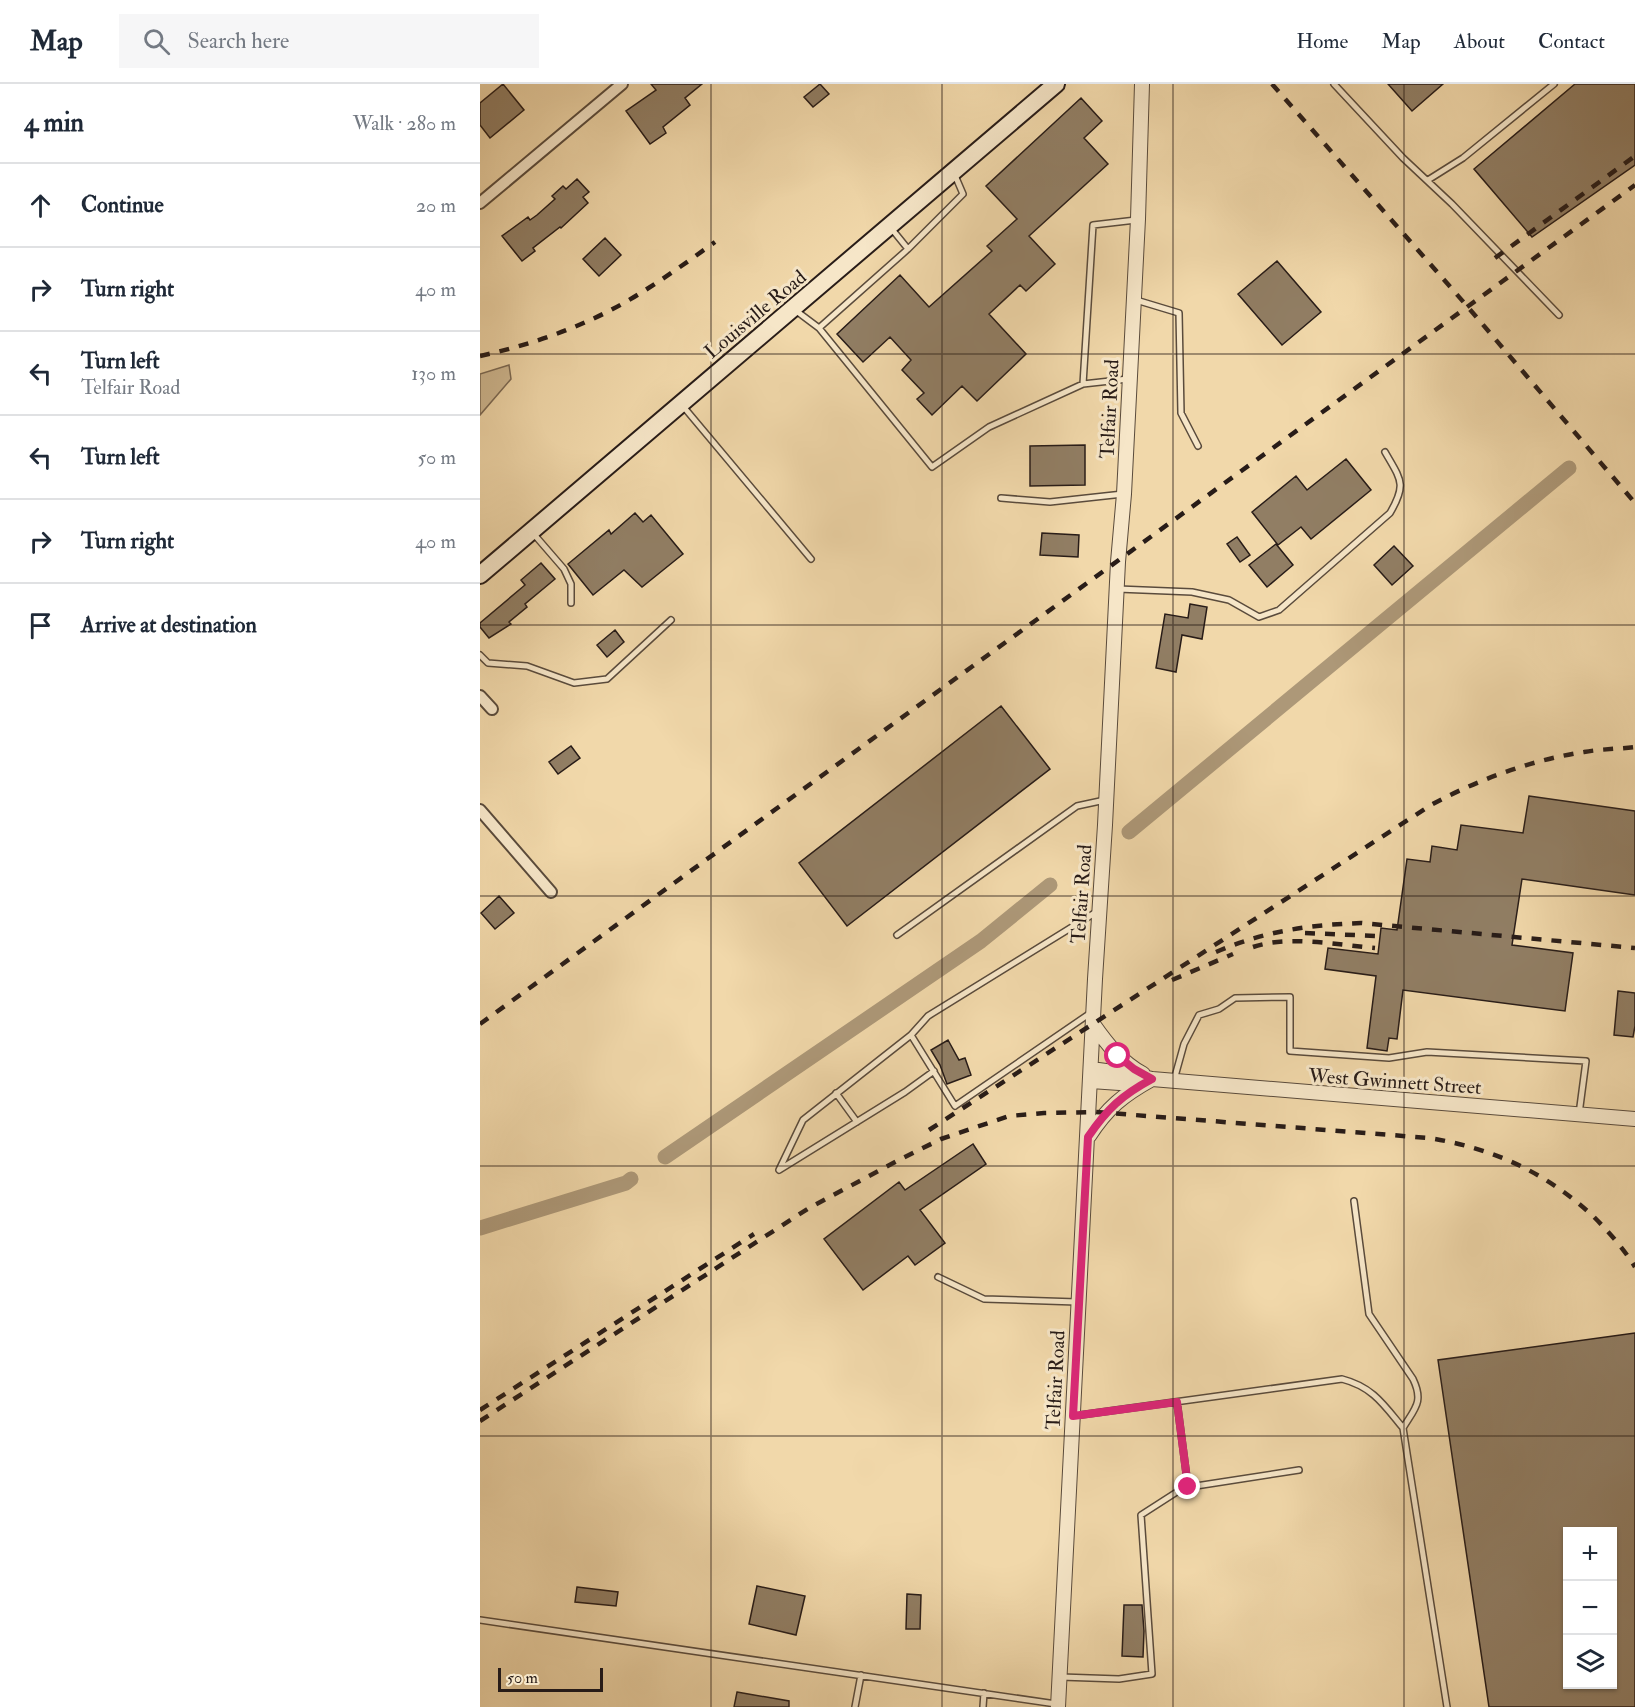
<!DOCTYPE html>
<html lang="en">
<head>
<meta charset="utf-8">
<style>
	body { margin:0; font-family:"IM FELL Double Pica",serif; background:#f6f6f7; color:#1f2937 }
	.controls { position:absolute; right:18px; bottom:18px; display:grid; overflow:hidden; border-radius:0px; box-shadow:0 2px 4px #0004 }
	.controls button { width:54px; height:54px; display:grid; place-items:center; padding:0; border:0; border-bottom:2px solid #e0e1e3; background:#fff; color:#1f2937; font:30px sans-serif }
	.scale { position:absolute; left:18px; bottom:15px; width:105px; box-sizing:border-box; padding-left:6px; border:3px solid #281c18; border-top:0; font-size:16px; line-height:21px; white-space:nowrap; color:#281c18; -webkit-text-stroke:4px #f6e6c8; paint-order:stroke }
	.stop { position:absolute; width:18px; height:18px; margin:-14px; border:4px solid #db2777; border-radius:50%; background:#fff }
	.stop.end { background:#db2777; border-color:#fff; box-shadow:0 2px 6px #0008 }
	.list { margin:0; padding:0; list-style:none }
	h2 { display:flex; justify-content:space-between; align-items:center; height:78px; margin:0; padding:0 24px; font-size:26px }
	h2 small { font-size:20px; font-weight:400; color:#747a83 }
	.list li { display:grid; grid-template-columns:39px 1fr auto; gap:18px; align-items:center; box-sizing:border-box; height:84px; padding:0 24px; border-top:2px solid #e0e1e3 }
	.list b { display:block; font-size:22px; white-space:nowrap }
	.list p { margin:0; font-size:20px; white-space:nowrap; color:#747a83 }
	.list em { font-size:20px; font-style:normal; color:#747a83 }
	.icon { flex:none; width:33px; height:33px; fill:none; stroke:currentColor; stroke-width:2; stroke-linecap:round; stroke-linejoin:round }
	.map { position:relative; flex:none; width:1155px; height:1623px; overflow:hidden }
	header { display:flex; align-items:center; gap:36px; box-sizing:border-box; height:84px; padding:0 30px; background:#fff; border-bottom:2px solid #e0e1e3 }
	header strong { font-size:28px }
	nav { display:flex; gap:33px; margin-inline-start:auto; font-size:21px }
	.search { width:420px; height:54px; background:#f6f6f7; display:flex; align-items:center; gap:15px; box-sizing:border-box; padding:0 21px; border-radius:0px; color:#747a83; font-size:22px }
	main { display:flex }
	aside { flex:1; background:#fff }
	.map>svg:first-child { display:block }
	.green { fill:#cfb891; stroke:#7c6a54; stroke-width:1.5 }
	.lines { fill:none; stroke-linecap:round; stroke-linejoin:round }
	.canal { stroke:#ad9878; stroke-width:15 }
	.building { fill:#917e64; stroke:#281c18; stroke-width:1.5; fill-rule:evenodd }
	.service-casing { stroke:#5a4b3c; stroke-width:8 }
	.minor-casing { stroke:#5a4b3c; stroke-width:14 }
	.tertiary-casing { stroke:#5a4b3c; stroke-width:16 }
	.secondary-casing { stroke:#281c18; stroke-width:20 }
	.service { stroke:#f6e6c8; stroke-width:5 }
	.minor { stroke:#f6e6c8; stroke-width:10 }
	.tertiary { stroke:#f6e6c8; stroke-width:14 }
	.secondary { stroke:#f6e6c8; stroke-width:16 }
	.rail { stroke:#281c18; stroke-width:4.5; stroke-dasharray:10 10; stroke-linecap:butt }
	.route { stroke:#db2777; stroke-width:8 }
	.grid { fill:none; stroke:#281c18; stroke-width:1.5; stroke-opacity:0.55 }
	.labels { text-anchor:middle; stroke-width:6; stroke-linejoin:round; paint-order:stroke }
	.street-label { font-size:20px; fill:#281c18; stroke:#f6e6c8 }
</style>
</head>
<body>
<header>
<strong>Map</strong>
<div class="search"><svg class="icon" aria-label="search" viewBox="0 0 24 24"><circle cx="10" cy="10" r="6"/><path d="M15 15l6 6"/></svg>Search here</div>
<nav><a>Home</a><a>Map</a><a>About</a><a>Contact</a></nav>
</header>
<main>
<aside>
<h2>4 min<small>Walk · 280 m</small></h2>
<ul class="list">
<li><svg class="icon" aria-label="ahead" viewBox="0 0 24 24"><path d="M12 20V5M6 11l6-6 6 6"/></svg><div><b>Continue</b></div><em>20 m</em></li>
<li><svg class="icon" aria-label="right" viewBox="0 0 24 24"><path d="M7 20v-9h11M14 6l5 5-5 5"/></svg><div><b>Turn right</b></div><em>40 m</em></li>
<li><svg class="icon" aria-label="left" viewBox="0 0 24 24"><path d="M17 20v-9H6M10 6l-5 5 5 5"/></svg><div><b>Turn left</b><p>Telfair Road</p></div><em>130 m</em></li>
<li><svg class="icon" aria-label="left" viewBox="0 0 24 24"><path d="M17 20v-9H6M10 6l-5 5 5 5"/></svg><div><b>Turn left</b></div><em>50 m</em></li>
<li><svg class="icon" aria-label="right" viewBox="0 0 24 24"><path d="M7 20v-9h11M14 6l5 5-5 5"/></svg><div><b>Turn right</b></div><em>40 m</em></li>
<li><svg class="icon" aria-label="arrive" viewBox="0 0 24 24"><path d="M6 21V4h12l-3 4 3 4H6"/></svg><div><b>Arrive at destination</b></div></li>
</ul>
</aside>
<div class="map">
<svg width="1155" height="1623" viewBox="0 0 1155 1623">
	<rect width="100%" height="100%" fill="#f1d8aa"/>
	<filter id="stains"><feTurbulence type="fractalNoise" baseFrequency=".00333" numOctaves="4"/><feColorMatrix values="0 0 0 0 .2 0 0 0 0 .09 0 0 0 0 .02 0 0 0 .5 -.17"/></filter>
	<radialGradient id="worn" r=".72"><stop offset=".6" stop-color="#630" stop-opacity="0"/><stop offset="1" stop-color="#630" stop-opacity=".3"/></radialGradient>
	<path class="green" d="M29,281L31,295L0,331V290Z"/>
	<g class="lines">
		<path class="canal" d="M649,748L1089,384
			M185,1073L501,857L570,801
			M0,1144L146,1099L151,1095"/>
	</g>
	<path class="building" d="M23,0L44,26L10,54L0,41V19Z
		M171,0H222L205,14L210,21L183,43L186,49L170,60L146,27L176,6Z
		M340,0L349,10L333,23L324,13Z
		M908,0H963L932,27Z
		M1095,0H1155V81L1052,153L994,85Z
		M601,14L622,37L604,54L628,80L549,152L575,180L546,207L540,201L509,230L546,270L497,317L482,302L452,331L437,315L444,309L422,286L431,276L410,253L383,278L357,250L420,191L449,223L512,167L507,162L537,135L506,102Z
		M97,95L109,108L103,113L108,119L81,144L80,143L53,164L55,167L42,177L22,152L48,133L50,136L57,131L75,115L72,112L83,102L86,105Z
		M125,154L141,171L119,192L103,175Z
		M797,177L841,228L802,261L758,210Z
		M605,361V401L550,402V362Z
		M866,375L891,406L831,455L821,443L798,461L772,428L816,392L827,406Z
		M155,429L163,438L171,431L203,470L162,503L144,486L113,511L88,480L129,446L131,450Z
		M562,449L599,451L598,473L560,471Z
		M757,453L770,471L760,478L747,460Z
		M796,460L813,481L787,503L769,481Z
		M914,462L933,482L912,501L894,481Z
		M61,479L75,495L45,520L47,523L29,538L31,540L9,554L0,543V539L45,501L41,496Z
		M710,520L727,523L722,555L702,551L696,588L676,584L685,530L708,534Z
		M135,546L144,558L127,573L117,561Z
		M521,622L570,685L367,842L319,779Z
		M91,662L100,674L78,690L69,678Z
		M1049,712L1155,727V811L1042,795L1032,861L1093,869L1085,927L923,906L917,955L909,954L907,967L887,964L896,892L845,885L848,864L898,870L901,844L917,846L927,775L950,778L952,762L977,766L981,741L1043,749Z
		M19,812L34,829L15,845L1,829Z
		M1138,907L1155,909V942L1153,953L1134,951Z
		M468,956L479,976L485,974L491,991L467,1000L460,981L451,966Z
		M493,1060L506,1080L440,1126L465,1159L435,1181L428,1172L383,1206L344,1155L419,1098L425,1106Z
		M1155,1249V1623H1009L958,1276ZM1088,1448H1132V1600H1088Z
		M277,1502L325,1512L316,1551L269,1540Z
		M97,1503L138,1508L136,1522L95,1518Z
		M427,1510L441,1511L440,1545H426Z
		M644,1521H662L664,1547L663,1573L642,1572Z
		M257,1608L309,1617V1623H254Z"/>
	<g class="lines">
		<g class="service-casing">
			<path id="service" d="M854,0L923,74L972,120L1079,231
				M948,96L983,74L1074,0
				M428,165L483,110L474,89
				M656,216L699,229L701,329L718,362
				M315,226L339,244L428,165L411,144
				M339,244L452,383L509,343L603,300L648,295
				M603,300L613,141L656,136
				M202,321L331,475
				M521,414L570,418L643,410
				M52,448L84,485L91,500V519
				M638,505L712,508L749,516L779,533L799,526L910,429C927,400 921,396 905,368
				M0,571L8,579L47,582L94,599L127,595L191,536
				M417,851L597,722L625,716
				M431,951L475,1022L612,928
				M454,987L425,1008L299,1086L323,1036L431,951L448,932L618,827
				M694,996L704,960L719,931L739,925L755,914L810,913V967L909,974L947,968L1106,977L1099,1030
				M356,1009L377,1038
				M874,1117L889,1230L933,1295C944,1318 935,1324 923,1344L967,1623
				M458,1193L504,1215L597,1218
				M697,1318L708,1403
				M593,1332L862,1295C893,1303 904,1321 923,1344
				M0,1536L576,1620
				M581,1593L639,1595L672,1590L661,1431L703,1404L819,1386
				M375,1623L381,1591
				M503,1623L504,1609"/>
		</g>
		<g class="minor-casing">
			<path id="minor" d="M0,119L142,0
				M0,612L12,625
				M0,726L71,808"/>
		</g>
		<g class="tertiary-casing">
			<path id="tertiary" d="M613,940C627,960 641,978 663,990
				M611,985L655,991L672,995L1155,1035
				M611,997L654,1000L662,998
				M609,1052C627,1024 643,1011 672,995
				M578,1623L615,895L625,741L638,478L644,410L658,135L662,0"/>
		</g>
		<g class="secondary-casing">
			<path id="secondary" d="M0,491L576,0"/>
		</g>
		<use href="#service" class="service"/>
		<use href="#minor" class="minor"/>
		<use href="#tertiary" class="tertiary"/>
		<use href="#secondary" class="secondary"/>
		<path class="rail" d="M792,0L987,222L1155,419
			M1015,174L1155,72
			M0,272C55,260 111,240 159,210C185,194 210,176 235,158
			M825,849L897,852
			M773,863C808,851 858,861 895,864
			M736,868C785,847 828,841 881,839L1155,864
			M692,896L753,870
			M0,940L1155,101
			M449,1046L951,721C997,696 1051,676 1104,668C1121,665 1138,665 1155,663
			M0,1326L274,1150
			M0,1337L329,1124L419,1076L461,1055L529,1032L564,1029L616,1028L949,1054C1013,1064 1067,1089 1114,1133C1129,1148 1144,1165 1155,1183"/>
	</g>
	<g class="lines">
		<path class="route" d="M638,972L654,985L672,995C642,1011 627,1025 608,1053L593,1332L697,1318L708,1403"/>
	</g>
	<path class="grid" d="M231,0V1623M462,0V1623M693,0V1623M924,0V1623M0,270H1155M0,541H1155M0,812H1155M0,1082H1155M0,1352H1155"/>
	<g class="labels">
		<g class="street-label">
			<text transform="translate(275 230) rotate(-40)" y="7">Louisville Road</text>
			<text transform="translate(629 325) rotate(-87)" y="7">Telfair Road</text>
			<text transform="translate(601 810) rotate(-86)" y="7">Telfair Road</text>
			<text transform="translate(915 997) rotate(4)" y="7">West Gwinnett Street</text>
			<text transform="translate(575 1296) rotate(-87)" y="7">Telfair Road</text>
		</g>
	</g>
	<rect width="100%" height="100%" filter="url(#stains)"/>
	<rect width="100%" height="100%" fill="url(#worn)"/>
</svg>
<div class="controls">
<button>+</button>
<button>−</button>
<button><svg class="icon" aria-label="layers" viewBox="0 0 24 24"><path d="M12 4l9 5-9 5-9-5zM3 14l9 5 9-5"/></svg></button>
</div>
<div class="scale">50 m</div>
<div class="stop" style="left:638px;top:972px"></div>
<div class="stop end" style="left:708px;top:1403px"></div>
</div>
</main>
</body>
</html>
